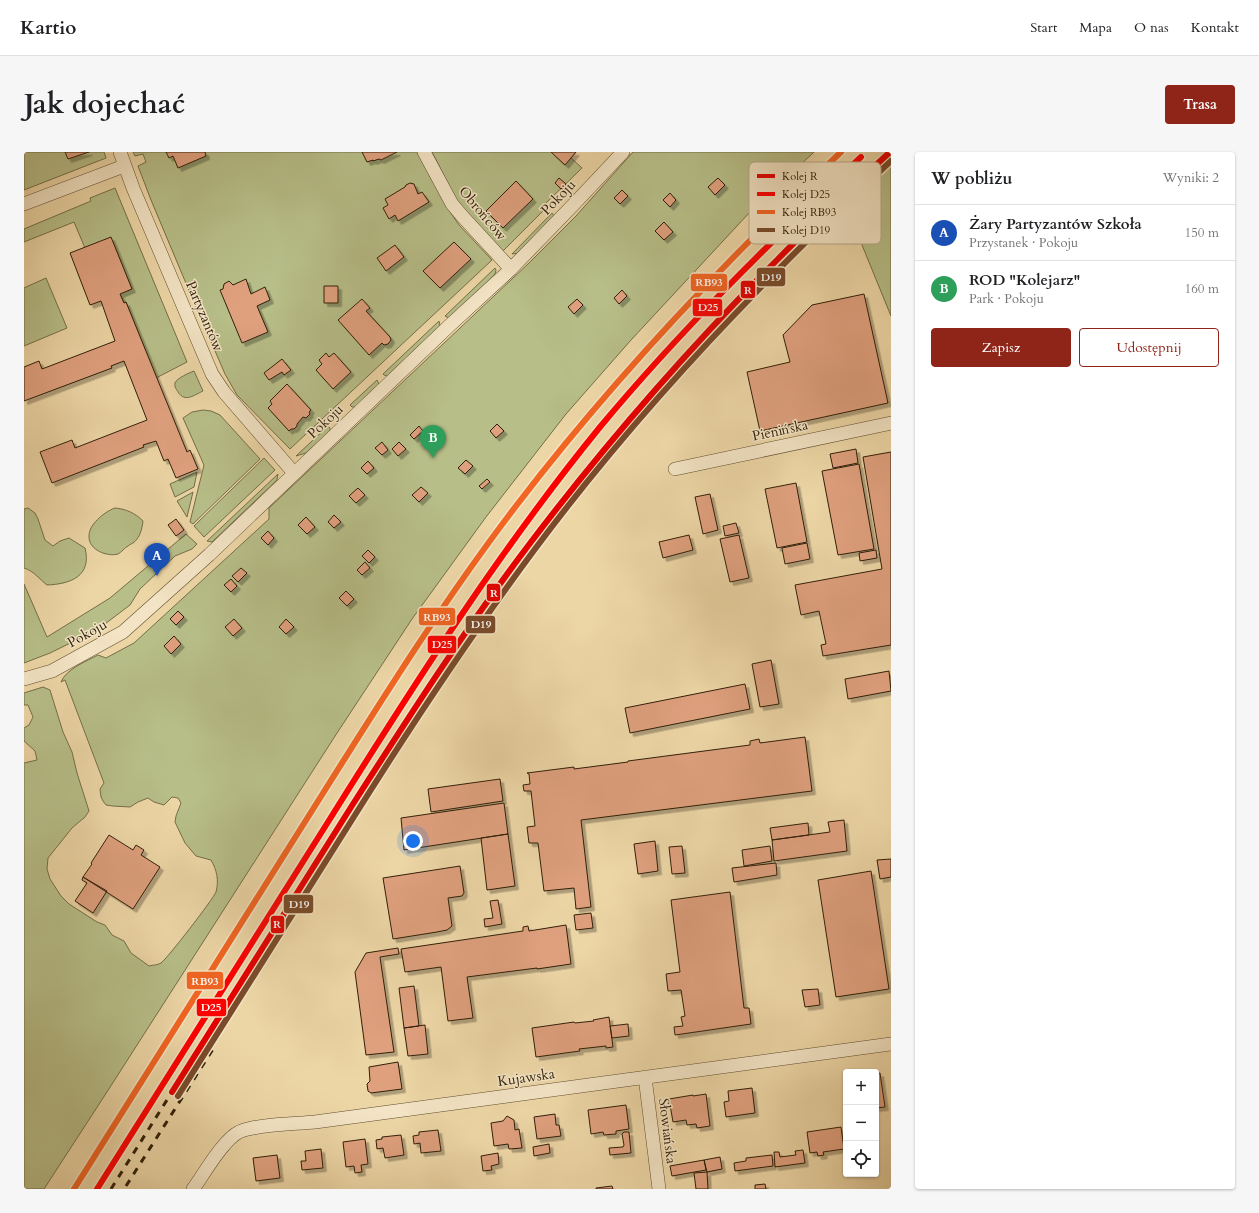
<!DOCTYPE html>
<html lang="pl">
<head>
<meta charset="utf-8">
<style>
	body { margin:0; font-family:Cardo,serif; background:#f6f6f6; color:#202124 }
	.controls { position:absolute; right:12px; bottom:12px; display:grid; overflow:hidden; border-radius:4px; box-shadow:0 1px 3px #0004 }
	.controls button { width:36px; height:36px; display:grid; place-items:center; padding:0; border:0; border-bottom:1px solid #e0e0e0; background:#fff; color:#202124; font:20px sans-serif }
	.you { position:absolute; left:389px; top:689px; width:14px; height:14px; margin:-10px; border:3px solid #fff; border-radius:50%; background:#1a73e8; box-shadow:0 0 0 6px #1a73e833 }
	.badge { display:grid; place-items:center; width:26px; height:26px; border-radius:50%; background:#8f2418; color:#fff; font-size:13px; font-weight:700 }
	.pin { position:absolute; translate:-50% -33px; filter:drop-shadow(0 1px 2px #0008) }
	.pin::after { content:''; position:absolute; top:21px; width:14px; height:12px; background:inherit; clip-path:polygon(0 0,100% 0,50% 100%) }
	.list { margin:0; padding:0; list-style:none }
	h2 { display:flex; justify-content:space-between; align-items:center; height:52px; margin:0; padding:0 16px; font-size:17px }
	h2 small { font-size:13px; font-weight:400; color:#757577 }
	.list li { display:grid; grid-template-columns:26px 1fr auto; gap:12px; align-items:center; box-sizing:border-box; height:56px; padding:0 16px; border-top:1px solid #e0e0e0 }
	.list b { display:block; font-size:15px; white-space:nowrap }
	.list p { margin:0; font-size:13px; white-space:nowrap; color:#757577 }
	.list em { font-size:13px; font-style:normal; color:#757577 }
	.actions { display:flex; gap:8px; padding:12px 16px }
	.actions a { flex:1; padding:9px 0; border:1px solid #8f2418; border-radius:4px; text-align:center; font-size:14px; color:#8f2418 }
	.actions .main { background:#8f2418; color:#fff }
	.icon { flex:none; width:22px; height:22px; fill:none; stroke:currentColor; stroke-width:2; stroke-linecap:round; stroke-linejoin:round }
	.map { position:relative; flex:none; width:867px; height:1037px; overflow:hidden; border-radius:4px }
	header { display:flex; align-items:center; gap:24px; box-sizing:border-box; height:56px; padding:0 20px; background:#fff; border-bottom:1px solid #e0e0e0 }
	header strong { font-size:19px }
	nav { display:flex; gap:22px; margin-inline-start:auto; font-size:14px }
	.intro { display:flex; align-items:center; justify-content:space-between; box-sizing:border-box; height:96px; padding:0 24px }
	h1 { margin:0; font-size:28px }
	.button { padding:10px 18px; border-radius:4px; background:#8f2418; color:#fff; font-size:14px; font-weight:700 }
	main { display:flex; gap:24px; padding:0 24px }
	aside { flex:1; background:#fff; border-radius:4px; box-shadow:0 1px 3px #0004 }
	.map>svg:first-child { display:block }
	.green { fill:#b7be88; stroke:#746e48 }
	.building { fill:#dfa07e; stroke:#301f07; filter:url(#shadow) }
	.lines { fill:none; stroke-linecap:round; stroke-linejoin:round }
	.street-casing { stroke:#5f4d2f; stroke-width:14 }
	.street { stroke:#f3e4c5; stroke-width:13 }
	.rail { stroke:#301f07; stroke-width:3; stroke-dasharray:7 7; stroke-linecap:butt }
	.rail-1-casing { stroke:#f3e4c5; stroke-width:9 }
	.rail-2-casing { stroke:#f3e4c5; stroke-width:9 }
	.rail-3-casing { stroke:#f3e4c5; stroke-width:9 }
	.rail-4-casing { stroke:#f3e4c5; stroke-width:9 }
	.rail-1 { stroke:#e50000; stroke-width:6 }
	.rail-2 { stroke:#f00; stroke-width:6 }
	.rail-3 { stroke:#f26522; stroke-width:6 }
	.rail-4 { stroke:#7a4b2a; stroke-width:6 }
	.labels { text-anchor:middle; stroke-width:3; stroke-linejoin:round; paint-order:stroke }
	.street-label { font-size:14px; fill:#301f07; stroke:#f3e4c5 }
	.key { fill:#f3e4c5; stroke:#b8a98c; stroke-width:1 }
	.key-label { font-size:11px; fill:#301f07 }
	.line-badge { stroke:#f3e4c5; stroke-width:1.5 }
	.badge-label { font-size:11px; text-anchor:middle; font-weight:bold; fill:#fff }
</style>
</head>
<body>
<header>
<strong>Kartio</strong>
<nav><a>Start</a><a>Mapa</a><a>O nas</a><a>Kontakt</a></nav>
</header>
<div class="intro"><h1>Jak dojechać</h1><a class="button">Trasa</a></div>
<main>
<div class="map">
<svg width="867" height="1037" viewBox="0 0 867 1037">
	<defs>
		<filter id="shadow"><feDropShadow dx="3.5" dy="3.5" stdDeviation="0" flood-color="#0004"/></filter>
	</defs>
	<rect width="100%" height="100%" fill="#edd6a6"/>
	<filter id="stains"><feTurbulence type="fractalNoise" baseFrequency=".005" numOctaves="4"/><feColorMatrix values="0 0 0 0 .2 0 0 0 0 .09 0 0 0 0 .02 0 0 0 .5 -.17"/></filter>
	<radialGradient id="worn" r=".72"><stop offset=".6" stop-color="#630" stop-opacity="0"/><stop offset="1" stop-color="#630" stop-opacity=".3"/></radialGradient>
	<path class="green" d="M0,0H80L82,6L0,38Z
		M109,0H393L422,54L435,73L468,108L266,297L213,243L201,222L169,148L127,48L114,14L122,10L119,2L111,4Z
		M408,0H552L547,6L558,16L518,55L520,58L479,99L444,63L432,47Z
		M609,0H790L726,60L607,188L542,262L462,365L388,467L313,581L81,943L20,1037H0V611L13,608L11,599L0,589V576L5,573L9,565L4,553H0V541L19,535L26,538L39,580L48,600L53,621L65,659L61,665L48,676L24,706L23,717L26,727L37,744L45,752L73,770L81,773L88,783L100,789L107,801L125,814C129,813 134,813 137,811C143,807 190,746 192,740C195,729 193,718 187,708L172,704L161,691L151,670L152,664L157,651L154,646L148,645L140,653L130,650L124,646L114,650L106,655L89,654L82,653L79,649L77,645L76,637L80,631L41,528L37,530C42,517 63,509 74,503L82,506L110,491L245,367V356L505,111L552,64Z
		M867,10V164L836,88L816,56Z
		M91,36L163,210L132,226L102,150L100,151L96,142L61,96L50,70L0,90V77L67,49L66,46Z
		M528,61L530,64L495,101L488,102Z
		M471,116L472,118L471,122L467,127L426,166L423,165L421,164Z
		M22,126L43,176L0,194V136Z
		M415,169L416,174L363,224L360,223L359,222Z
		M170,219L179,239C170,243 161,251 154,240C153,238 150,235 151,231C153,226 165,221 170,219Z
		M353,228L355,232L331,255H328L326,253Z
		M179,258L187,259L196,263L236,307L169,372L166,370L180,313L159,266L168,260Z
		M304,274L306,276V279L282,301L272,304Z
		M240,306L251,318L180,385L170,374Z
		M173,320L170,335L151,345L146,332Z
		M254,322L253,328L188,390L183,389Z
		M169,340L163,365L153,349Z
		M4,356L11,361L14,367L21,388L29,394L36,389L45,386L61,396C68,424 47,432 23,433C15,427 10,419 0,416V357Z
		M91,356C102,357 111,361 119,369C118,377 116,386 109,391C107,392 105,393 104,394C100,396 98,400 94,402C83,405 65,398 65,385C64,373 80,360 91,356Z
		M162,382L173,392L168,397L151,404L116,437L106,453L73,478L26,501L0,511V432L23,485L86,446Z"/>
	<path class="building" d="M41,0H65L44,7Z
		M142,0H181L182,4L154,16L149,4L145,6Z
		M338,0H373L357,8L355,7L349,9V8L343,10Z
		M527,0H552L541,13Z
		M535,26L542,32L537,37L531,31Z
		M694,26L701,33L691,43L684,35Z
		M492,29L509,47L479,76L462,59Z
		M386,31L390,32L394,42L398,40L405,50L374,69L371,63L365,67L359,56L364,53L361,47L381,35L382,33Z
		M598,38L604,44L596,52L590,46Z
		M646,41L652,48L646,55L639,48Z
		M640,70L649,80L640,88L631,79Z
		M87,85L108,137L96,142L100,151L102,150L163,300L166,298L174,317L152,326L144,307L140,309L132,289L119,293L120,295L28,331L16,300L48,288L51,296L123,268L100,209L87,214L88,216L0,249V215L15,209L18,217L91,189L77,149L66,153L46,101Z
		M430,90L447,107L416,136L399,119Z
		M371,93L380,105L362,119L353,106Z
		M222,127L227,142L241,135L246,148L233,154L244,180L218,191L196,138L199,137L200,132L205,129L209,133Z
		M300,134H314V151H300Z
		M598,138L603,144L595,152L590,146Z
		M840,142L864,251L736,279L723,220L766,210L759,183L788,153Z
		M338,147L346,156L342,159L366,185L367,188L364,192L360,193L358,191L345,203L314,168Z
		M553,147L559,153L550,162L544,155Z
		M302,201L305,205L310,201L327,220L309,237L292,218L298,212L295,208Z
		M258,207L267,218L260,223L258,220L245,228L240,221Z
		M263,232L287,258L285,260L286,262L282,266L279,265L273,272V274L270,277H267L265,279L244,256L248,252L246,249Z
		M473,272L480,279L472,286L466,279Z
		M395,274L399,279L390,287L386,283Z
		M358,290L364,298L358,303L351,296Z
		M375,290L382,297L374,304L368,297Z
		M832,297L834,311L809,316L806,302Z
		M867,300V493L799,504L797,493L802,492L795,459L777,463L771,433L858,417L839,305Z
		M442,308L449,314L441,322L434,316Z
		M344,309L350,316L343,322L337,316Z
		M835,312L850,397L814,403L798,319Z
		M463,327L466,330L458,337L455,334Z
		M772,331L783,390L753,396L741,337Z
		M397,335L404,341L395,350L388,343Z
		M334,336L341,343L332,351L325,344Z
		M686,342L694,378L679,382L671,345Z
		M310,363L317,370L310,376L304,370Z
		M282,365L291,375L283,382L274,373Z
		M152,367L160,378L152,384L144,373Z
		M712,371L715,381L701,384L699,374Z
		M244,379L250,386L244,393L237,386Z
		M665,383L669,398L639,406L635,390Z
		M715,383L725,426L706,430L696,387Z
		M783,391L786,407L761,412L758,396Z
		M344,398L351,405L345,411L338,404Z
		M852,398L853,406L836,409L835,401Z
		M341,410L346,416L338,423L333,418Z
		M217,416L223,421L214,430L208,424Z
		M207,427L213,434L207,440L200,433Z
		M322,439L330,447L323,454L315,446Z
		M154,459L160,465L152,473L146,467Z
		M210,467L218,476L209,484L201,475Z
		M262,467L270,475L262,482L255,475Z
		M150,484L157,492L147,502L140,494Z
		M747,508L755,552L736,555L728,512Z
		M865,519L867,539L824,547L821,527Z
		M721,532L726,557L606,581L601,556Z
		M781,585L788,639L557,668L567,755L552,757L550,736L520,739L514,691H505L503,675L511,674L507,639H500L499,633L506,632L505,622L503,621L550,615V617L604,610V609L726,593V589L735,587L736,591Z
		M476,627L479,649L407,660L404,637Z
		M480,651L484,682L380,698L377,666Z
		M820,668L823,699L750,709L748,688L806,680L804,670Z
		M784,671L785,683L748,688L746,676Z
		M484,682L491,734L463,738L457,686Z
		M85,683L109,698L112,693L120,698L117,703L136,715L109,757L59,725L68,712L67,711Z
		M631,689L634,719L614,722L610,692Z
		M658,694L661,721L648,722L645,695Z
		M746,694L748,709L720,714L718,698Z
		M867,707V725L856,727L853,708Z
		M752,711L753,723L710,730L708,716Z
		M436,714L440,741L438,744L424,746L428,774L423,778L413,780L369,787L359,726Z
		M847,719L865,837L812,845L794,728Z
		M59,725L83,739L69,761L51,749L63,731L58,728Z
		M706,740L720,856H725L727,872L651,883L650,875L659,874L657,865L661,864L657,838L644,839L642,822L656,820L647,748Z
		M474,748L478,772L461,775L460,767L469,766L466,749Z
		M567,761L569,776L552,778L550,763Z
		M542,773L547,812L513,817V816L443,825L449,866L424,869L417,815L381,820L377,797L499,779V775L504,774L505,779Z
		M374,796L375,802L356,805L370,900L342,903L331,820L342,801Z
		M390,834L395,874L380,876L375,836Z
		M794,837L796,853L781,855L778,838Z
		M585,865L589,895L582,896V894L555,897L556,899L512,905L508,876L550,870L551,871L570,869L569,868Z
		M604,872L605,884L588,886L586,874Z
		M401,873L404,902L384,904L380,876Z
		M374,910L378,937L347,941L344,939L343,932L346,929L345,915Z
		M856,921L861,955L852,956V922Z
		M728,936L731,961L702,965L700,950L705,949L704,939Z
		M682,942L686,974L673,976L672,972L663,973L662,968L649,970L645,947L669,943V944Z
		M602,953L605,977L592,979V982L580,983L579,980L567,982L564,958Z
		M531,962L532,973H535L537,984L513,987L510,965Z
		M483,964L490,968L491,978L495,977L498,996L485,997L484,992L470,994L467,971L479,969Z
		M817,975L820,997L799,1000L800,1003L794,1004L793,1000L786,1001L783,980Z
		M414,978L417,999L397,1001L396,991L390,992L389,984L395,983V980Z
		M600,980H605L607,1001L586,1003L585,996L599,995L600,993L598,982Z
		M377,983L380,1003L361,1006L359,996L353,997L352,988L358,987V985Z
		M341,987L344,1012L337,1013L338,1020L331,1021L330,1014L322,1015L319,990Z
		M525,992L526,1001L510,1004L509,995Z
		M297,997L299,1016L278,1018L277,1009H282L281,999Z
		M779,998L781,1011L751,1015L750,1000H755L756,1005L772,1003L771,999Z
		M474,1001L475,1012L467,1014L468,1018L459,1019L457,1004Z
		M253,1003L256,1026L232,1029L229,1006Z
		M748,1003L749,1014L711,1019L710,1011L722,1009V1006Z
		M696,1005L698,1017L683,1020L680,1008Z
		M680,1008L682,1018L648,1024L646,1014Z
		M683,1020L684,1037H672L670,1021Z
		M741,1032L742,1037H731V1033Z
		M588,1034L589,1037H572V1036Z"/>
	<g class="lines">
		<g class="street-casing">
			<path id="street" d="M96,0L109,36L188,222L200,240L270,321
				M400,0L428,52L439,65L487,117
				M0,52L100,14
				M651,317L867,271
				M0,527L28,519L99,480L185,403L426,173L487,117L551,51L599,0
				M621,925L635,1037
				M169,1037C180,1022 199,988 215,980C232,972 271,972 291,970L867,892"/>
		</g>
		<use href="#street" class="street"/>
		<path class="rail" d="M102,1034L189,897
			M87,1037L148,940"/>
		<g class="rail-1-casing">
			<path id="rail-1" d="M148,940C208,844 269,748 329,652C386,563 443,474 507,390C583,290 665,196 754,107C790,70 828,35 866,0"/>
		</g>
		<g class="rail-2-casing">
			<path id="rail-2" d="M73,1037C150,915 227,792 304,670C389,534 475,399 576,275C656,179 745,91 837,5"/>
		</g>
		<g class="rail-3-casing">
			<path id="rail-3" d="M50,1037C126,916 202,795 279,673C347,565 414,456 492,354C590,226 700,110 817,0"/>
		</g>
		<g class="rail-4-casing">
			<path id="rail-4" d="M154,944C213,850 272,756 331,663C388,572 447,483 511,397C616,256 738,128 867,9"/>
		</g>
		<use href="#rail-1" class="rail-1"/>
		<use href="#rail-2" class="rail-2"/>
		<use href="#rail-3" class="rail-3"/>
		<use href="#rail-4" class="rail-4"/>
	</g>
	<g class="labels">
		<g class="street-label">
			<text transform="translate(534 45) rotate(-46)" y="5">Pokoju</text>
			<text transform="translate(459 61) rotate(50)" y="5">Obrońców</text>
			<text transform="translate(181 164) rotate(67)" y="5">Partyzantów</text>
			<text transform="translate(301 269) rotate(-43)" y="5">Pokoju</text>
			<text transform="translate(756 278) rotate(-12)" y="5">Pienińska</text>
			<text transform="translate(63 481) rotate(-29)" y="5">Pokoju</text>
			<text transform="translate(502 925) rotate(-8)" y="5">Kujawska</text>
			<text transform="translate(644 979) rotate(83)" y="5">Słowiańska</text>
		</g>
	</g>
	<rect x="725" y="10" width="132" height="82" rx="6" class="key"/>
	<rect x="733" y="22" width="18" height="4" fill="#e50000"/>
	<rect x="733" y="40" width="18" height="4" fill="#f00"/>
	<rect x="733" y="58" width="18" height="4" fill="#f26522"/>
	<rect x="733" y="76" width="18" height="4" fill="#7a4b2a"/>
	<g class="key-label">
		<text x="758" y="28">Kolej R</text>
		<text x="758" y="46">Kolej D25</text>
		<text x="758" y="64">Kolej RB93</text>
		<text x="758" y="82">Kolej D19</text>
	</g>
	<g class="line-badge">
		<rect x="732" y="115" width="30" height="20" rx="4" fill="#7a4b2a"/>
		<rect x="666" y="121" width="38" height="19" rx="4" fill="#f26522"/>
		<rect x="716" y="128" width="16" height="19" rx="4" fill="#e50000"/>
		<rect x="668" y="146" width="31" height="19" rx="4" fill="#f00"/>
		<rect x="462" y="431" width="15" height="19" rx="4" fill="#e50000"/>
		<rect x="394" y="455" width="38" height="19" rx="4" fill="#f26522"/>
		<rect x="441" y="463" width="31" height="19" rx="4" fill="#7a4b2a"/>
		<rect x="403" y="483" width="30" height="19" rx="4" fill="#f00"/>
		<rect x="259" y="742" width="31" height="20" rx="4" fill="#7a4b2a"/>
		<rect x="246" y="763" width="15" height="19" rx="4" fill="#e50000"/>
		<rect x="162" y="819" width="38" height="19" rx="4" fill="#f26522"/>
		<rect x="172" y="846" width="31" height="19" rx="4" fill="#f00"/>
	</g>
	<g class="badge-label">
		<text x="747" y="129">D19</text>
		<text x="685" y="134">RB93</text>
		<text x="724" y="142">R</text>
		<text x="684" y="159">D25</text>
		<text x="470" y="445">R</text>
		<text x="413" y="469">RB93</text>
		<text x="457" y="476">D19</text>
		<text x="418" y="496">D25</text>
		<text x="275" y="756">D19</text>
		<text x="253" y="776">R</text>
		<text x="181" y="833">RB93</text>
		<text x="187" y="859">D25</text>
	</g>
	<rect width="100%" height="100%" filter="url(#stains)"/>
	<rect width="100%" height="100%" fill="url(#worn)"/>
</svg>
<div class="controls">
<button>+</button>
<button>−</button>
<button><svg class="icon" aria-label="locate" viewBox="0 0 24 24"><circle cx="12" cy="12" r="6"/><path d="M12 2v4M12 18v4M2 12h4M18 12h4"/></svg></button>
</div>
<div class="you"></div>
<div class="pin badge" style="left:133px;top:424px;background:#1a4fb4">A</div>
<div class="pin badge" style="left:409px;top:306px;background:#2e9e5b">B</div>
</div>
<aside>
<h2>W pobliżu<small>Wyniki: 2</small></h2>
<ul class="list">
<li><span class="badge" style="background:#1a4fb4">A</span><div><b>Żary Partyzantów Szkoła</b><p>Przystanek · Pokoju</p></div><em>150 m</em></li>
<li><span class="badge" style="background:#2e9e5b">B</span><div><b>ROD &quot;Kolejarz&quot;</b><p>Park · Pokoju</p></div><em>160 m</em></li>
</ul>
<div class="actions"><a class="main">Zapisz</a><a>Udostępnij</a></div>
</aside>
</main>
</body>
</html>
